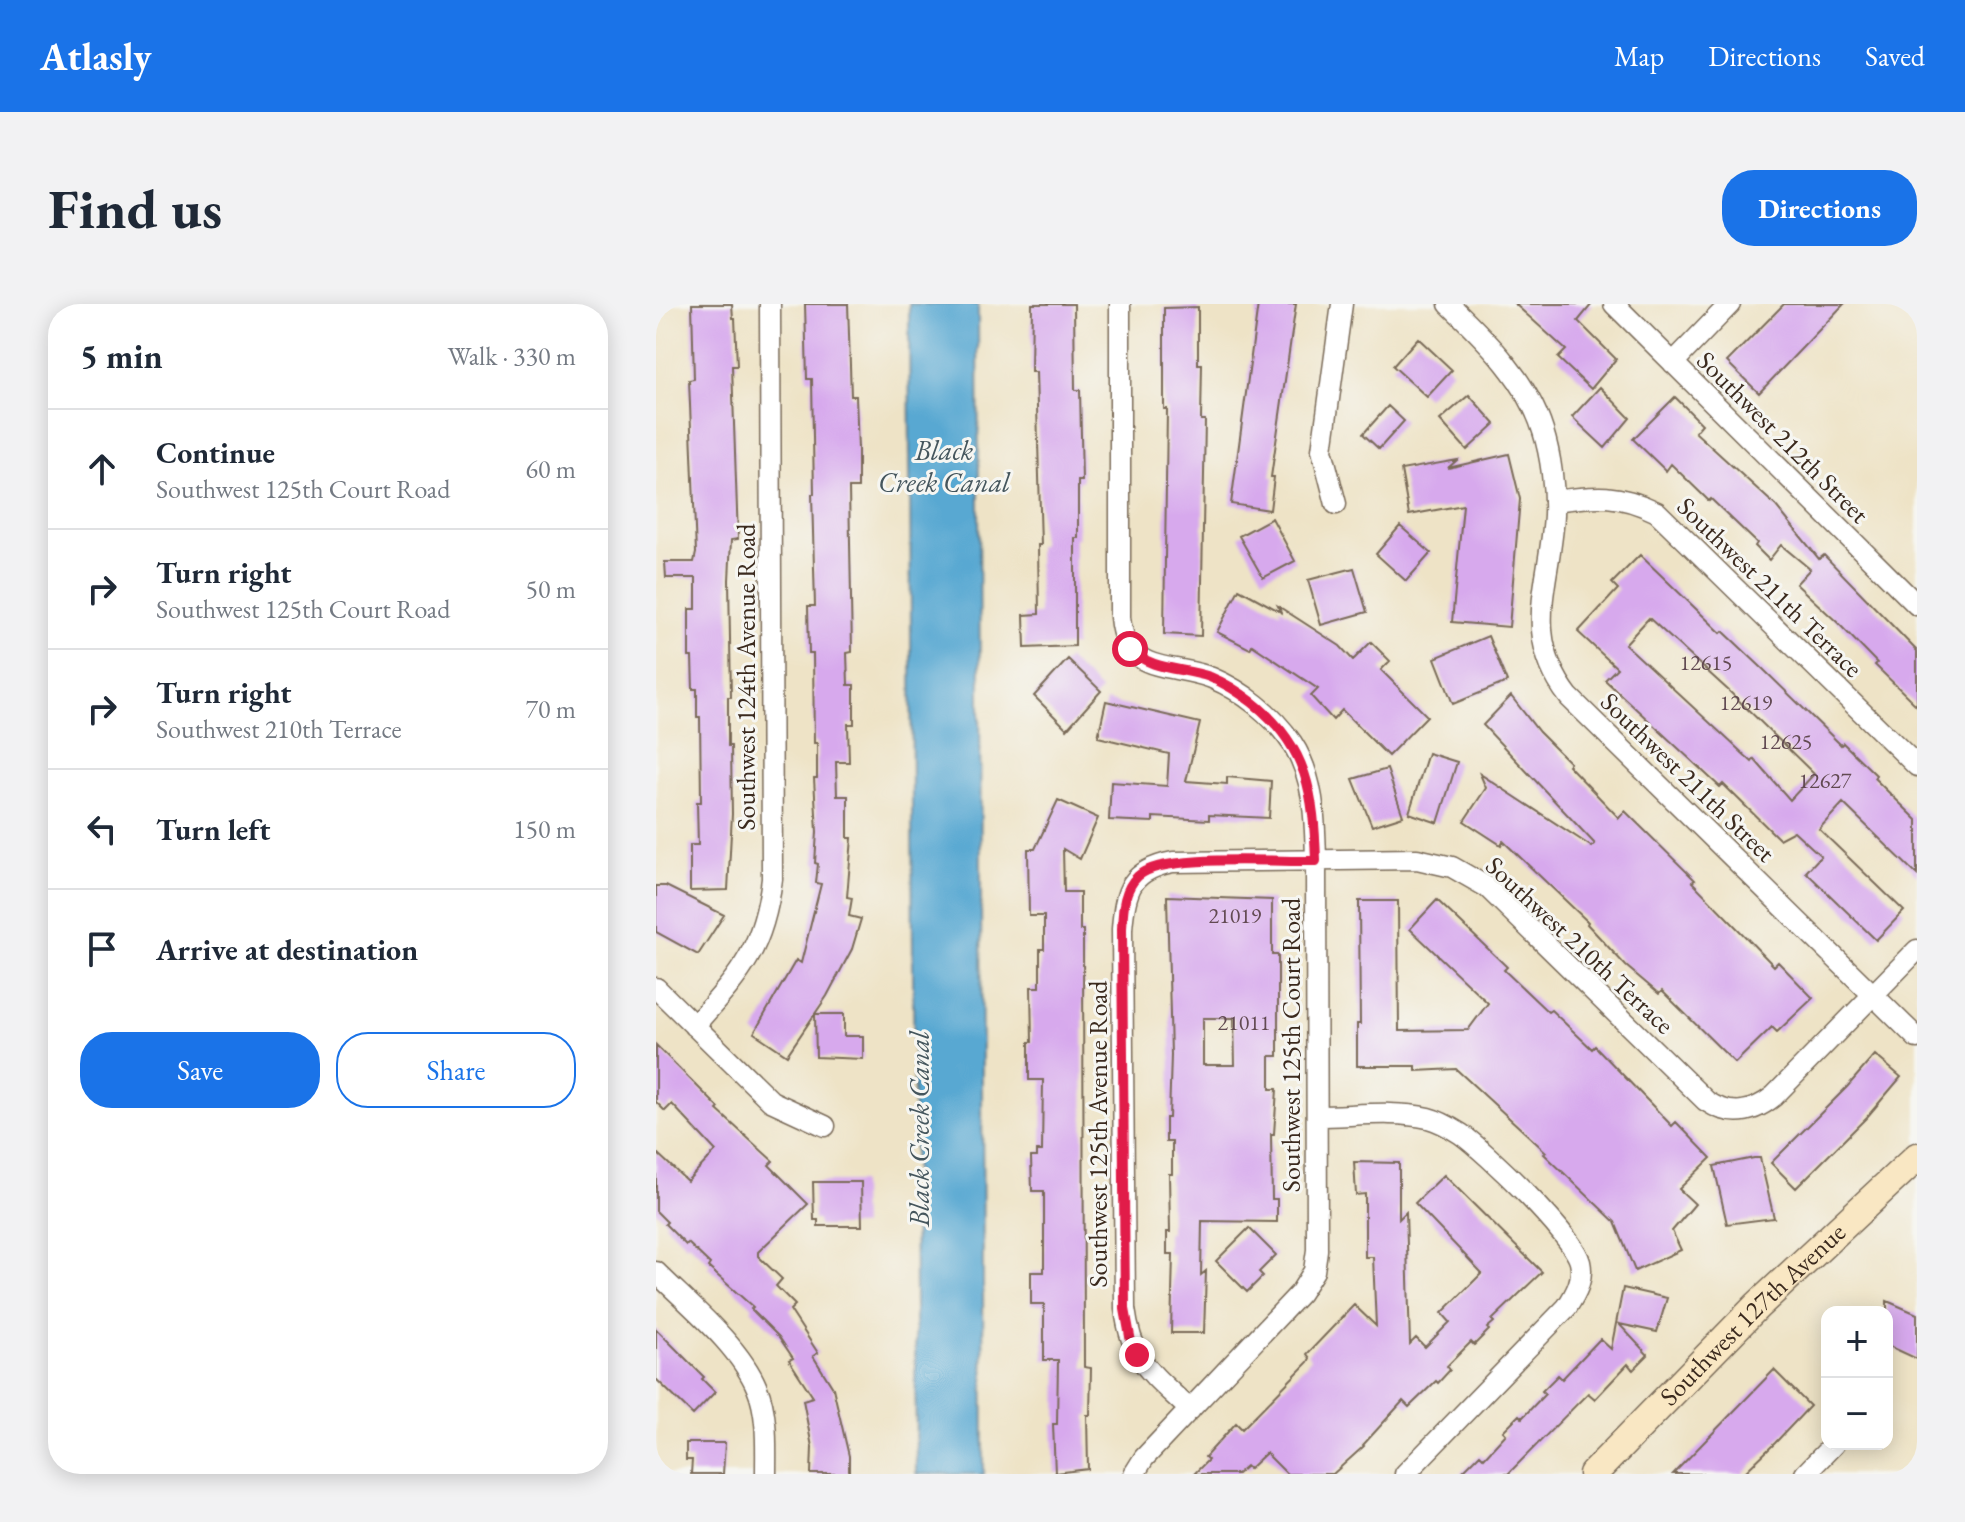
<!DOCTYPE html>
<html lang="en">
<head>
<meta charset="utf-8">
<style>
	body { margin:0; font-family:"EB Garamond",serif; background:#f2f2f3; color:#1f2937 }
	.controls { position:absolute; right:24px; bottom:24px; display:grid; overflow:hidden; border-radius:16px; box-shadow:0 4px 20px #0003 }
	.controls button { width:72px; height:72px; display:grid; place-items:center; padding:0; border:0; border-bottom:2px solid #e0e1e3; background:#fff; color:#1f2937; font:40px sans-serif }
	.stop { position:absolute; width:24px; height:24px; margin:-18px; border:6px solid #e11d48; border-radius:50%; background:#fff }
	.stop.end { background:#e11d48; border-color:#fff; box-shadow:0 2px 8px #0008 }
	.list { margin:0; padding:0; list-style:none }
	h2 { display:flex; justify-content:space-between; align-items:center; height:104px; margin:0; padding:0 32px; font-size:34px }
	h2 small { font-size:26px; font-weight:400; color:#747a83 }
	.list li { display:grid; grid-template-columns:52px 1fr auto; gap:24px; align-items:center; box-sizing:border-box; height:120px; padding:0 32px; border-top:2px solid #e0e1e3 }
	.list b { display:block; font-size:30px; white-space:nowrap }
	.list p { margin:0; font-size:26px; white-space:nowrap; color:#747a83 }
	.list em { font-size:26px; font-style:normal; color:#747a83 }
	.actions { display:flex; gap:16px; padding:24px 32px }
	.actions a { flex:1; padding:18px 0; border:2px solid #1a73e8; border-radius:32px; text-align:center; font-size:28px; color:#1a73e8 }
	.actions .main { background:#1a73e8; color:#fff }
	.icon { flex:none; width:44px; height:44px; fill:none; stroke:currentColor; stroke-width:2; stroke-linecap:round; stroke-linejoin:round }
	.map { position:relative; flex:none; width:1261px; height:1170px; overflow:hidden; border-radius:32px }
	header { display:flex; align-items:center; gap:48px; box-sizing:border-box; height:112px; padding:0 40px; background:#1a73e8; color:#fff }
	header strong { font-size:38px }
	nav { display:flex; gap:44px; margin-inline-start:auto; font-size:28px }
	.intro { display:flex; align-items:center; justify-content:space-between; box-sizing:border-box; height:192px; padding:0 48px }
	h1 { margin:0; font-size:56px }
	.button { padding:20px 36px; border-radius:32px; background:#1a73e8; color:#fff; font-size:28px; font-weight:700 }
	main { display:flex; gap:48px; padding:0 48px }
	aside { flex:1; background:#fff; border-radius:32px; box-shadow:0 4px 20px #0003 }
	.map>svg:first-child { display:block }
	.water { fill:#58a8d2; stroke:#4a6978; stroke-width:2 }
	.building { fill:#d7a9ed; fill-rule:evenodd }
	.lines { fill:none; stroke-linecap:round; stroke-linejoin:round }
	.street-casing { stroke:#7a6b59; stroke-width:23 }
	.secondary-casing { stroke:#7a6b59; stroke-width:31 }
	.street { stroke:#fff; stroke-width:20 }
	.secondary { stroke:#f9e7c3; stroke-width:28 }
	.route { stroke:#e11d48; stroke-width:10 }
	.labels { text-anchor:middle; stroke-width:6; stroke-linejoin:round; paint-order:stroke }
	.number-label { font-size:22px; fill:#624a52 }
	.street-label { font-size:26px; fill:#3b2a1e; stroke:#f6f6f2 }
	.water-label { font-size:28px; font-style:italic; fill:#45565d; stroke:#f6f6f2 }
</style>
</head>
<body>
<header>
<strong>Atlasly</strong>
<nav><a>Map</a><a>Directions</a><a>Saved</a></nav>
</header>
<div class="intro"><h1>Find us</h1><a class="button">Directions</a></div>
<main>
<aside>
<h2>5 min<small>Walk · 330 m</small></h2>
<ul class="list">
<li><svg class="icon" aria-label="ahead" viewBox="0 0 24 24"><path d="M12 20V5M6 11l6-6 6 6"/></svg><div><b>Continue</b><p>Southwest 125th Court Road</p></div><em>60 m</em></li>
<li><svg class="icon" aria-label="right" viewBox="0 0 24 24"><path d="M7 20v-9h11M14 6l5 5-5 5"/></svg><div><b>Turn right</b><p>Southwest 125th Court Road</p></div><em>50 m</em></li>
<li><svg class="icon" aria-label="right" viewBox="0 0 24 24"><path d="M7 20v-9h11M14 6l5 5-5 5"/></svg><div><b>Turn right</b><p>Southwest 210th Terrace</p></div><em>70 m</em></li>
<li><svg class="icon" aria-label="left" viewBox="0 0 24 24"><path d="M17 20v-9H6M10 6l-5 5 5 5"/></svg><div><b>Turn left</b></div><em>150 m</em></li>
<li><svg class="icon" aria-label="arrive" viewBox="0 0 24 24"><path d="M6 21V4h12l-3 4 3 4H6"/></svg><div><b>Arrive at destination</b></div></li>
</ul>
<div class="actions"><a class="main">Save</a><a>Share</a></div>
</aside>
<div class="map">
<svg width="1261" height="1170" viewBox="0 0 1261 1170">
	<rect width="100%" height="100%" fill="#f6f6f2"/>
	<filter id="ink" filterUnits="userSpaceOnUse"><feTurbulence type="fractalNoise" baseFrequency=".0125" numOctaves="2"/><feDisplacementMap in="SourceGraphic" scale="16" xChannelSelector="R" yChannelSelector="G"/><feConvolveMatrix kernelMatrix="1 2 1 2 8 2 1 2 1" color-interpolation-filters="sRGB"/></filter>
	<filter id="wash" filterUnits="userSpaceOnUse"><feTurbulence type="fractalNoise" baseFrequency=".006" numOctaves="4" result="noise"/><feDisplacementMap in="SourceGraphic" scale="32" xChannelSelector="R" yChannelSelector="G"/><feGaussianBlur stdDeviation="1.8" result="paint"/><feColorMatrix in="noise" values="0 0 0 0 0 0 0 0 0 0 0 0 0 0 0 0 0 1.4 0 .05"/><feComposite in="paint" operator="in"/></filter>
	<g filter="url(#wash)">
		<rect width="100%" height="100%" fill="#eee3c6"/>
		<path class="water" d="M253,0H322L328,1170H260Z"/>
		<g id="blocks">
			<path class="building" d="M36,0H76L77,14H79L81,62H76L82,235L75,236L73,276L75,393H72V442H75L76,510L72,586L34,587V541H42L41,498H45L44,413H41V385H37L36,353H33V305H40V274H10L9,258H38L40,249L33,76L38,75Z
				M149,0H192L195,92H200L202,146V184H193L196,348L191,349L192,381H198V420H192L193,458H180L181,492H192V534H196L191,593L196,594L193,612L205,615L196,645L171,692L131,751L98,729L140,656L145,659L165,580L160,579L162,560L159,559L161,528L158,474H161V439H158L157,349H153L152,302H159L156,190H158L156,75H151Z
				M376,0H418L419,86H424L426,177H422V234H419V342L369,344L368,311L383,310L382,241H385L380,68H375Z
				M602,0H640L615,173H618L614,206L575,200Z
				M859,0H936L922,17L960,55L935,85L902,54L910,46Z
				M1128,0H1188L1103,89L1071,58Z
				M542,3V60H546L545,116H549L545,332L508,330L511,105H508V4Z
				M762,34L796,66L771,93L737,62Z
				M944,83L974,114L949,144L916,113Z
				M813,91L839,120L811,146L784,116Z
				M1019,93L1046,120L1039,128L1120,202L1163,255L1168,251L1261,347V402L1219,361L1221,359L1182,319L1140,280L1154,265L1125,241L1113,256L1099,242L1101,239L1055,195L1053,197L1015,160L1010,167L977,135Z
				M732,102L748,117L723,145L707,130Z
				M853,150L864,195L853,323L796,318L807,201L753,211L745,166L801,156L792,164Z
				M616,214L639,257L607,274L583,232Z
				M744,222L775,249L750,277L720,250Z
				M984,251L1065,329L1067,327L1106,364L1185,441L1187,439L1220,471L1218,474L1261,516V571L1187,499L1163,525L1248,607L1220,636L1150,568L1165,552L1138,527L1123,535L1067,480L1064,483L949,376L961,364L922,328L962,285L956,279ZM993,314L1073,387L1158,470L1134,496L1098,455L1096,458L969,340Z
				M698,264L711,308L665,321L652,276Z
				M583,285L625,308L622,302L684,342L697,356L715,338L734,357L725,366L771,412L732,452L686,406L677,416L655,392L662,385L596,341L594,345L561,328Z
				M832,332L851,378L797,400L779,354Z
				M412,355L445,387L411,425L378,392Z
				M855,392L883,428L914,459L912,461L963,514L969,507L1039,576L1036,578L1118,662L1122,658L1157,694L1121,728L1116,723L1079,759L1006,687L1003,690L970,662L931,620L932,618L847,537L845,541L808,517L830,484L824,470L936,543L939,540L827,421Z
				M450,397L544,419L530,477L571,480V473L615,477L613,514L553,511V516L497,513V518L453,516L455,478L511,482L513,450L442,433Z
				M772,449L801,458L782,519L753,509Z
				M731,465L747,512L716,522L697,475Z
				M402,496L442,514L424,555L407,545L408,588H424V626H427L428,1063L435,1064L434,1111H431L432,1165L399,1169L397,1120H401L402,1056H388V1000H375V968H388V887H376L375,853H381V847H386L387,776H373V738H376L375,683H384V645H388V612H373L372,545H379Z
				M0,582H10L68,611L42,651L0,628Z
				M511,592L616,596V651H622V752H614V785H621L618,830H615L616,895H621V918L546,917L545,971L550,967L548,1029H515L517,950H511V928H514L513,870H516V838H510V814H513L515,751ZM547,714H578L579,761H547Z
				M781,596L851,663L848,666L892,708L895,706L936,745L939,742L1016,822L1020,818L1055,854L1023,885L1039,900L1016,927L1025,946L979,967L959,918L888,850L890,848L800,765L760,767V762H701V720H704L703,597H742L743,727L812,726L832,699L754,625Z
				M159,710H188V732H207V755L160,753Z
				M0,741L63,804L61,806L117,857L113,861L152,900L102,948V952L126,975L120,982L139,1001L134,1006L162,1049L157,1052L177,1084L193,1152V1170H155L156,1143L147,1096L157,1093L133,1056L137,1054L123,1033L95,1005L97,1003L52,963L54,960L32,939L30,941L9,920L11,918L0,907V848L31,877L60,847L16,800L9,807L0,798Z
				M1219,751L1245,773L1211,813L1140,884L1115,859L1191,783Z
				M1098,854H1104L1118,914L1071,920L1058,862Z
				M698,858L743,859V915L750,908L754,1040L760,1034L769,1043L794,1018L786,1009L826,969L759,899L788,871L886,968L836,1016L838,1018L831,1024L833,1026L818,1041L815,1038L791,1062L794,1066L782,1079L780,1077L753,1103L747,1097L707,1141L708,1142L677,1170H631L610,1149L593,1165L590,1162L581,1170H538L552,1156L549,1153L580,1119L586,1125L652,1058L654,1054L651,1050L698,1001L720,1022L717,953H709V890L700,891Z
				M157,878H205L206,922H162V916H158Z
				M593,924L620,951L603,968L607,972L591,988L560,957Z
				M967,984L1011,994L1001,1028L963,1020L992,1051L977,1066L972,1060L939,1095L932,1089L852,1170H804L824,1150L828,1154L850,1130L847,1127L863,1111L866,1114L889,1090L886,1087L902,1071L906,1075L944,1035L955,1045Z
				M1231,997L1261,1010V1055L1231,1041Z
				M0,1025L48,1073L46,1075L59,1088L37,1111L0,1075Z
				M1118,1066L1154,1102L1119,1139L1087,1170H1017Z
				M30,1139H69L67,1170H35L36,1156H30Z"/>
		</g>
	</g>
	<g filter="url(#ink)">
		<use href="#blocks" fill-opacity="0" stroke="#7a6b59" stroke-width="2"/>
		<g class="lines">
			<g class="street-casing">
				<path id="street" d="M464,0V313C469,372 516,358 556,374C587,387 617,411 636,439C659,474 659,517 660,557L661,946L658,967L644,989L488,1154L478,1170
					M793,0C830,36 871,75 887,127C895,152 899,185 898,211C894,281 865,331 913,393L1261,734
					M958,0L1261,301
					M1017,59L1074,0
					M898,197C940,191 962,189 1001,208L1261,462
					M680,200L666,146L686,0
					M0,684L115,797L169,822
					M38,722C84,670 107,647 116,575L114,0
					M662,812C697,812 737,806 772,814C784,817 794,823 805,830C829,847 918,932 924,958C928,975 920,989 911,1003L749,1170
					M0,968C33,1001 83,1041 101,1084C112,1110 110,1143 110,1170
					M534,1106C497,1070 476,1060 469,1005L466,625C469,585 475,566 517,558L761,555L796,563L831,583L1050,797C1074,813 1096,810 1118,792L1261,646
					M1149,1170L1178,1140"/>
			</g>
			<g class="secondary-casing">
				<g id="secondary">
					<path id="s1" d="M937,1170L1101,1002L1261,853"/>
				</g>
			</g>
			<use href="#street" class="street"/>
			<use href="#secondary" class="secondary"/>
		</g>
	</g>
	<g class="lines" filter="url(#ink)">
		<path class="route" d="M474,345C496,367 525,363 554,373C569,379 583,388 596,398C652,442 658,491 660,557C623,558 506,549 482,572C467,586 467,606 466,625L469,1005L475,1038L481,1051"/>
	</g>
	<g class="labels">
		<g class="number-label">
			<text x="1050" y="366">12615</text>
			<text x="1090" y="406">12619</text>
			<text x="1130" y="445">12625</text>
			<text x="1169" y="484">12627</text>
			<text x="579" y="619">21019</text>
			<text x="588" y="726">21011</text>
		</g>
		<g class="street-label">
			<text transform="translate(1127 133) rotate(45)" y="9">Southwest 212th Street</text>
			<text transform="translate(1114 283) rotate(44)" y="9">Southwest 211th Terrace</text>
			<text transform="translate(90 373) rotate(-90)" y="9">Southwest 124th Avenue Road</text>
			<text transform="translate(1032 473) rotate(44)" y="9">Southwest 211th Street</text>
			<text transform="translate(924 641) rotate(43)" y="9">Southwest 210th Terrace</text>
			<text transform="translate(635 741) rotate(-90)" y="9">Southwest 125th Court Road</text>
			<text transform="translate(442 830) rotate(-90)" y="9">Southwest 125th Avenue Road</text>
			<text dy="9" stroke="none"><textPath href="#s1" startOffset="226">Southwest 127th Avenue</textPath></text>
		</g>
		<g class="water-label">
			<text x="288" y="156">Black<tspan x="288" dy="32">Creek Canal</tspan></text>
			<text transform="translate(263 825) rotate(-90)" y="10">Black Creek Canal</text>
		</g>
	</g>
</svg>
<div class="controls">
<button>+</button>
<button>−</button>
</div>
<div class="stop" style="left:474px;top:345px"></div>
<div class="stop end" style="left:481px;top:1051px"></div>
</div>
</main>
</body>
</html>
